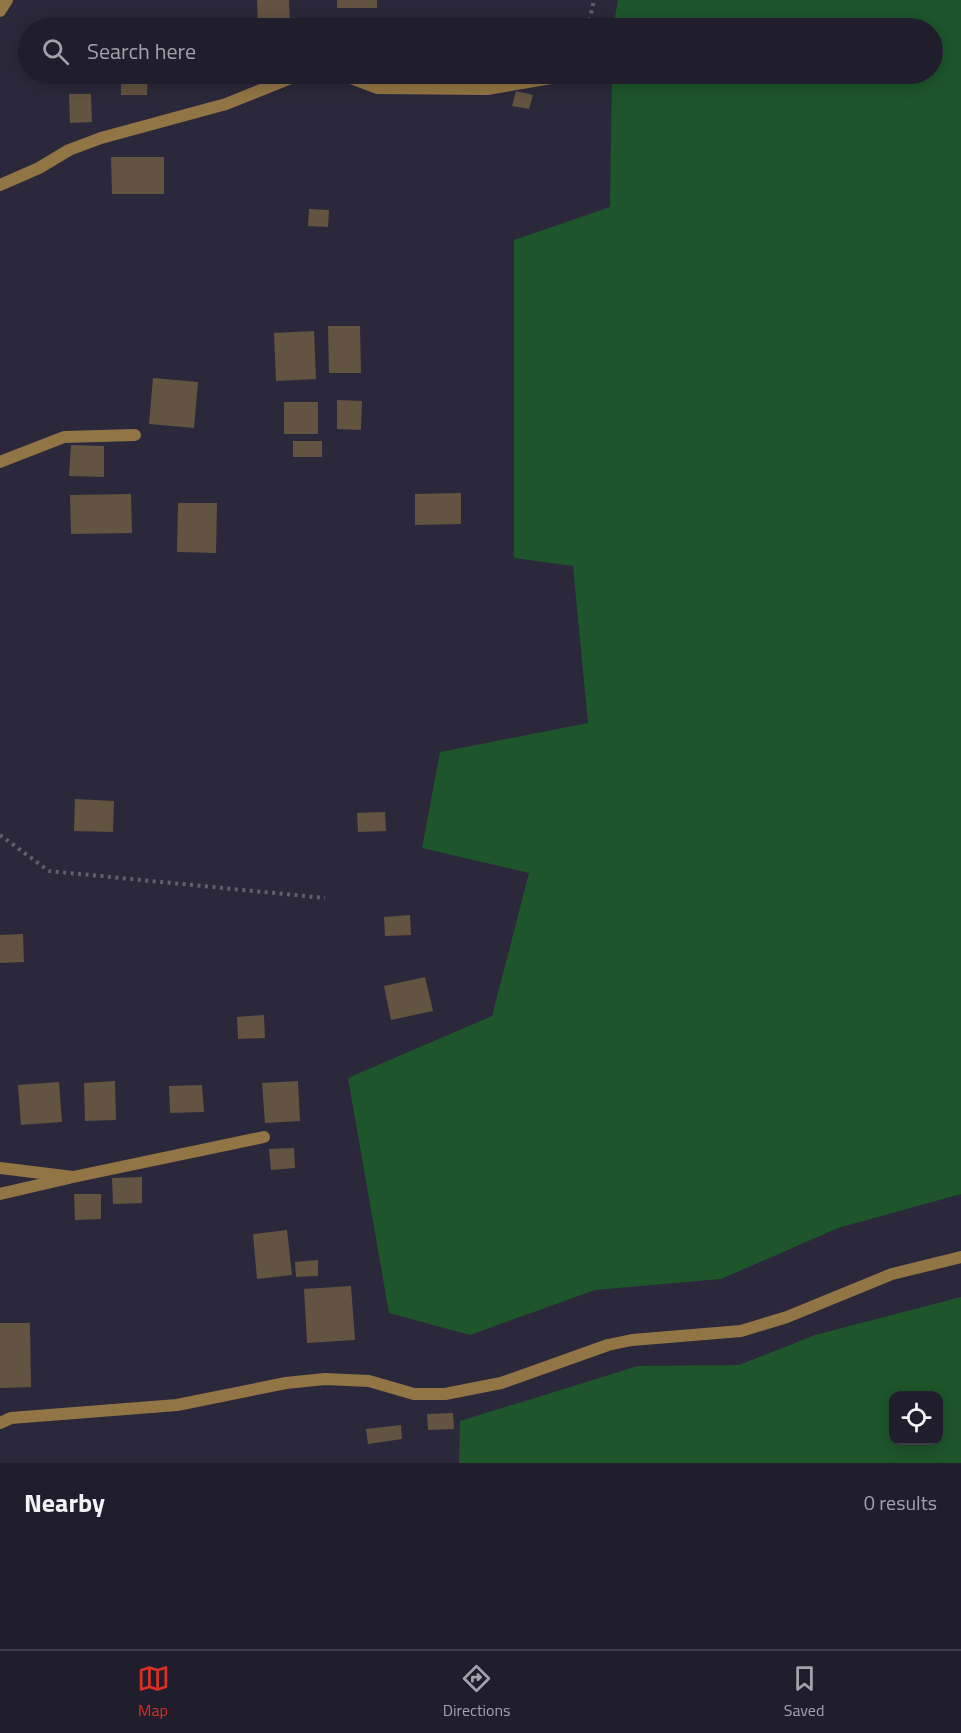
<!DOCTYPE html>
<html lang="en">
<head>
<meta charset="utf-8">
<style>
	body { margin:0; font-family:"Titillium Web",sans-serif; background:#282734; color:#f1f3f6 }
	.controls { position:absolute; right:18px; bottom:18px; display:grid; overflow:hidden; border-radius:12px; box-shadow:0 3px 15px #0003 }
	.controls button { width:54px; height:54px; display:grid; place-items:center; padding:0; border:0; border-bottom:2px solid #3d3c48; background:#201e2c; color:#f1f3f6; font:30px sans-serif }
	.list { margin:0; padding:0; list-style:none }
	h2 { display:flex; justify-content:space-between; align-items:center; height:78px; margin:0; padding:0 24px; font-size:26px }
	h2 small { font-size:20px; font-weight:400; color:#a2a2a9 }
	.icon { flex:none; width:33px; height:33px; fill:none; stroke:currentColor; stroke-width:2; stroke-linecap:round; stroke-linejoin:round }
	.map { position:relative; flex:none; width:961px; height:1463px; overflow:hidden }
	.search { position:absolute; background:#201e2c; box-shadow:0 3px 15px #0003; left:18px; right:18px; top:18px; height:66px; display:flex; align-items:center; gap:15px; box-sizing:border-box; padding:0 21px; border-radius:33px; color:#a2a2a9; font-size:22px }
	.sheet { height:186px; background:#201e2c }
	nav { display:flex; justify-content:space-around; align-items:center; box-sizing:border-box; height:84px; border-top:2px solid #3d3c48; background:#201e2c; font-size:16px; color:#a2a2a9 }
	nav a { display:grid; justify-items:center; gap:3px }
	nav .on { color:#d93025 }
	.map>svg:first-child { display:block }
	.green { fill:#1e552b; fill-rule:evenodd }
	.building { fill:#635341 }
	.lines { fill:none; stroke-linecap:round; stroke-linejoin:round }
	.path { stroke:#615f6f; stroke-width:4; stroke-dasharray:3 4.5; stroke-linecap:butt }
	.street { stroke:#927544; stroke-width:12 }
</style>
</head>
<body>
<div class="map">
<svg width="961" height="1463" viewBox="0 0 961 1463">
	<rect width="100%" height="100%" fill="#2b283b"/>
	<path class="green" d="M618,0H961V1194L838,1228L721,1279L595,1290L470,1335L389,1313L348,1078L492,1016L529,873L422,848L440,752L588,723L573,566L514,558V240L610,207L612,74H932V28H613Z
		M961,1297V1463H459L460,1421L638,1366L739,1365L815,1335ZM894,1396H938V1440H894Z"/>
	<path class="building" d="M257,0H289L290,28H258Z
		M337,0H377V8H337Z
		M544,21L545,28H498V23Z
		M121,74H148L147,95H121Z
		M516,91L533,95L529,109L512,106Z
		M69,94H91L92,122L70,123Z
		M111,157H164V194H112Z
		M309,209L329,210L328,227L308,226Z
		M328,326H360L361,373H329Z
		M314,331L316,379L276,381L274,333Z
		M153,378L198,382L194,428L149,424Z
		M337,400L362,401L361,430L337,429Z
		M284,402H318V434H284Z
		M293,441H322V457H293Z
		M71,445L104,446V477L69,476Z
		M461,493V524L415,525V494Z
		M131,494L132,533L71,534L70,495Z
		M178,503H217L216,553L177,552Z
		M75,799L114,801L113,832L74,831Z
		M385,812L386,831L358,832L357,813Z
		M410,915L411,935L385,936L384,917Z
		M23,934L24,962L0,963V935Z
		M425,977L433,1011L391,1020L384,986Z
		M264,1015L265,1038L238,1039L237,1017Z
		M115,1081L116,1120L85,1121L84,1083Z
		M298,1081L300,1121L265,1123L262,1083Z
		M59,1082L62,1122L21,1125L18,1085Z
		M202,1085L204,1112L170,1113L169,1086Z
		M294,1148L295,1168L271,1170L269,1149Z
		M142,1177V1203L113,1204L112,1178Z
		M74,1194H101V1219L75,1220Z
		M287,1230L292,1275L257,1279L253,1234Z
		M318,1260V1276L296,1277L295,1262Z
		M351,1286L355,1340L307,1343L304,1289Z
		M0,1323H30L31,1387L0,1388Z
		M453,1413L454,1429L428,1430L427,1414Z
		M401,1425L402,1439L368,1444L366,1429Z"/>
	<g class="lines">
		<path class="path" d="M588,28L594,0
			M0,835L49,871L325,898"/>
		<path class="street" d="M0,11L7,0
			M340,74L377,88L487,89L575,74
			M0,185L39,168L69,150L101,138L226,104L301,74
			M0,462L64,437L135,435
			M0,1168L73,1177L264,1137
			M0,1194L69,1178
			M0,1423L11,1418L177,1405L286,1383L325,1379L369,1381L414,1394H445L501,1383L608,1345L632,1340L741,1331L787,1317L892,1274L961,1257"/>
	</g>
</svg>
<div class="controls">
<button><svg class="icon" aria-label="locate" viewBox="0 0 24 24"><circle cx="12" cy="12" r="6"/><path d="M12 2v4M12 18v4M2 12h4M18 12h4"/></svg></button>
</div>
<div class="search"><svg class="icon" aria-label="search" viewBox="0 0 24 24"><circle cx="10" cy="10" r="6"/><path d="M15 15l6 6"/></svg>Search here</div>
</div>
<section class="sheet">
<h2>Nearby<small>0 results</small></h2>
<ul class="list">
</ul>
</section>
<nav>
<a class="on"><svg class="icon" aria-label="map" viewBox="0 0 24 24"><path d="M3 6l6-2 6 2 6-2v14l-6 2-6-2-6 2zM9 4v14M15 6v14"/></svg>Map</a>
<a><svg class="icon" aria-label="directions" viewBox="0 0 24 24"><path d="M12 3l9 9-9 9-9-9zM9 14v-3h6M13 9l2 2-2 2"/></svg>Directions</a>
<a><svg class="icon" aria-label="saved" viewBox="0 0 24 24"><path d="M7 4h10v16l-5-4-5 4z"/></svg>Saved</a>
</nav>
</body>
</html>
